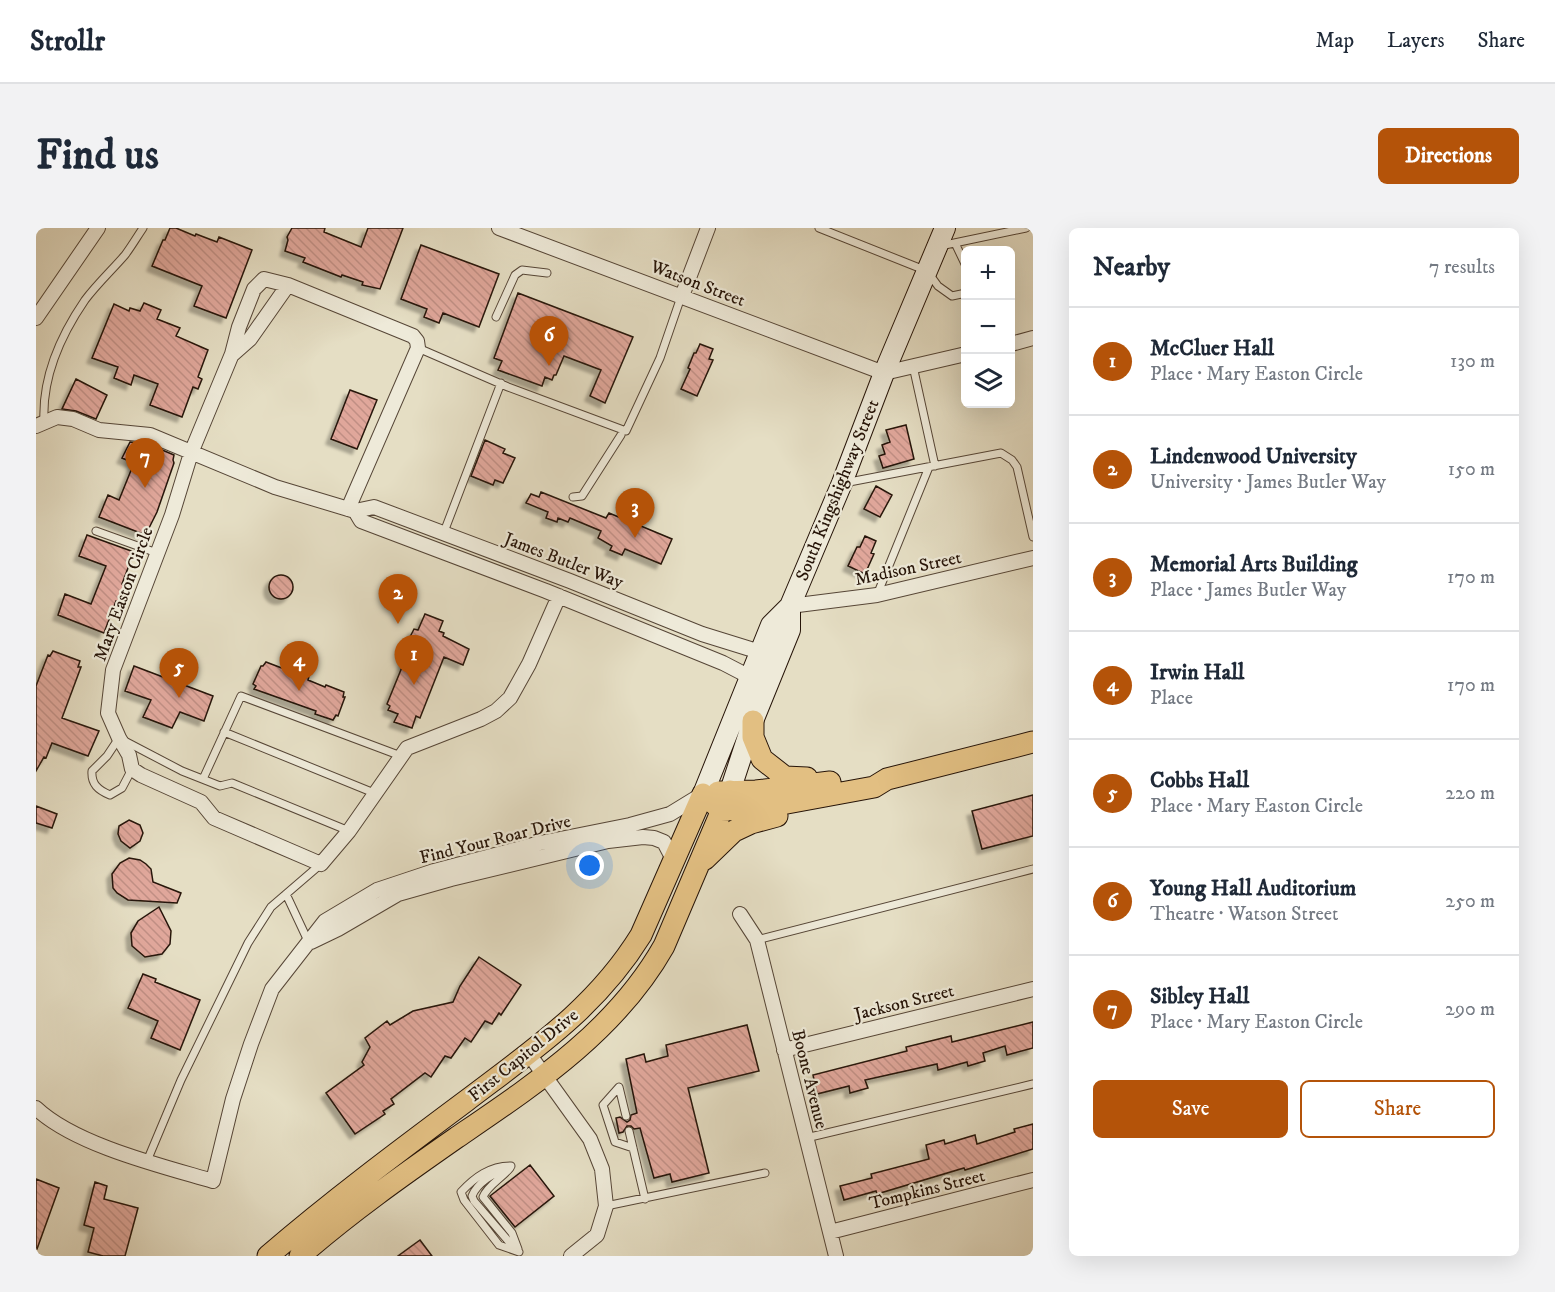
<!DOCTYPE html>
<html lang="en">
<head>
<meta charset="utf-8">
<style>
	body { margin:0; font-family:"IM FELL DW Pica",serif; background:#f2f2f3; color:#1f2937 }
	.controls { position:absolute; right:18px; top:18px; display:grid; overflow:hidden; border-radius:9px; box-shadow:0 6px 24px #0002 }
	.controls button { width:54px; height:54px; display:grid; place-items:center; padding:0; border:0; border-bottom:2px solid #e0e1e3; background:#fff; color:#1f2937; font:30px sans-serif }
	.you { position:absolute; left:554px; top:638px; width:21px; height:21px; margin:-15px; border:4px solid #fff; border-radius:50%; background:#1a73e8; box-shadow:0 0 0 9px #1a73e833 }
	.badge { display:grid; place-items:center; width:39px; height:39px; border-radius:50%; background:#b45309; color:#fff; font-size:20px; font-weight:700 }
	.pin { position:absolute; translate:-50% -50px; filter:drop-shadow(0 2px 3px #0008) }
	.pin::after { content:''; position:absolute; top:32px; width:21px; height:18px; background:inherit; clip-path:polygon(0 0,100% 0,50% 100%) }
	.list { margin:0; padding:0; list-style:none }
	h2 { display:flex; justify-content:space-between; align-items:center; height:78px; margin:0; padding:0 24px; font-size:26px }
	h2 small { font-size:20px; font-weight:400; color:#747a83 }
	.list li { display:grid; grid-template-columns:39px 1fr auto; gap:18px; align-items:center; box-sizing:border-box; height:108px; padding:0 24px; border-top:2px solid #e0e1e3 }
	.list b { display:block; font-size:22px; white-space:nowrap }
	.list p { margin:0; font-size:20px; white-space:nowrap; color:#747a83 }
	.list em { font-size:20px; font-style:normal; color:#747a83 }
	.actions { display:flex; gap:12px; padding:18px 24px }
	.actions a { flex:1; padding:14px 0; border:2px solid #b45309; border-radius:9px; text-align:center; font-size:21px; color:#b45309 }
	.actions .main { background:#b45309; color:#fff }
	.icon { flex:none; width:33px; height:33px; fill:none; stroke:currentColor; stroke-width:2; stroke-linecap:round; stroke-linejoin:round }
	.map { position:relative; flex:none; width:997px; height:1028px; overflow:hidden; border-radius:9px }
	header { display:flex; align-items:center; gap:36px; box-sizing:border-box; height:84px; padding:0 30px; background:#fff; border-bottom:2px solid #e0e1e3 }
	header strong { font-size:28px }
	nav { display:flex; gap:33px; margin-inline-start:auto; font-size:21px }
	.intro { display:flex; align-items:center; justify-content:space-between; box-sizing:border-box; height:144px; padding:0 36px }
	h1 { margin:0; font-size:42px }
	.button { padding:15px 27px; border-radius:9px; background:#b45309; color:#fff; font-size:21px; font-weight:700 }
	main { display:flex; gap:36px; padding:0 36px }
	aside { flex:1; background:#fff; border-radius:9px; box-shadow:0 6px 24px #0002 }
	.map>svg:first-child { display:block }
	.building { fill:url(#building-back-hatch); stroke:#261408; stroke-width:1.5; filter:url(#shadow) }
	.lines { fill:none; stroke-linecap:round; stroke-linejoin:round }
	.lane-casing { stroke:#564637; stroke-width:9 }
	.street-casing { stroke:#564637; stroke-width:16 }
	.secondary-casing { stroke:#261408; stroke-width:22 }
	.primary-casing { stroke:#261408; stroke-width:23 }
	.lane { stroke:#eeead9; stroke-width:7 }
	.street { stroke:#eeead9; stroke-width:14 }
	.secondary { stroke:#eeead9; stroke-width:20 }
	.primary { stroke:#e2bf82; stroke-width:21 }
	.labels { text-anchor:middle; stroke-width:4.5; stroke-linejoin:round; paint-order:stroke }
	.street-label { font-size:18px; fill:#261408; stroke:#eeead9 }
</style>
</head>
<body>
<header>
<strong>Strollr</strong>
<nav><a>Map</a><a>Layers</a><a>Share</a></nav>
</header>
<div class="intro"><h1>Find us</h1><a class="button">Directions</a></div>
<main>
<div class="map">
<svg width="997" height="1028" viewBox="0 0 997 1028">
	<defs>
		<pattern id="building-back-hatch" width="6" height="6" patternUnits="userSpaceOnUse" patternTransform="scale(1.5)"><rect width="6" height="6" fill="#e0a79b"/><path d="M-1 5l2 2M0 0l6 6M5-1l2 2" fill="none" stroke="#c08f84"/></pattern>
		<filter id="shadow"><feDropShadow dx="-5" dy="5" stdDeviation="1.5" flood-color="#0004"/></filter>
	</defs>
	<rect width="100%" height="100%" fill="#e5dec4"/>
	<filter id="stains"><feTurbulence type="fractalNoise" baseFrequency=".00333" numOctaves="4"/><feColorMatrix values="0 0 0 0 .2 0 0 0 0 .09 0 0 0 0 .02 0 0 0 .5 -.17"/></filter>
	<radialGradient id="worn" r=".72"><stop offset=".6" stop-color="#630" stop-opacity="0"/><stop offset="1" stop-color="#630" stop-opacity=".3"/></radialGradient>
	<path class="building" d="M134,0H140L159,8L160,6L181,14L183,9L216,22L190,90L158,78L166,58L116,38L127,12H129Z
		M256,0H289L288,4L325,19L332,0H367L344,61L326,57L327,54L306,47L305,49L267,34L269,30L249,23L252,12L251,9Z
		M385,17L463,46L443,99L407,85L403,95L388,89L391,81L365,71Z
		M482,65L597,109L569,175L554,168L565,142L528,128L520,147H518L516,152L509,149L506,158L462,142L466,133L458,130Z
		M108,75L125,82L121,91L144,100L140,108L172,122L162,149L166,151L162,161L157,159L146,189L114,177L122,156L98,147L95,157L78,150L82,139L56,130L78,76L93,83L94,80L104,83Z
		M664,116L677,121L673,131L677,132L661,168L645,161L654,141L652,140L658,125H660Z
		M40,151L71,167L60,191L40,183L26,181Z
		M314,162L341,172L321,221L295,211Z
		M870,197L878,231L847,240L843,228L849,226L846,217L854,214L850,202Z
		M449,212L469,221L467,225L479,230L467,255L459,252L457,257L435,248Z
		M94,214L112,216L138,227L137,232L138,235L121,284L113,300L108,302L107,306L63,289L72,267L83,272L98,235L86,230Z
		M840,258L856,267L844,289L828,281Z
		M505,264L570,290L573,285L585,290L586,287L600,293V296L636,311L625,336L589,321L586,327L574,322L576,318L562,310L565,303L534,290L532,294L522,290L521,294L510,290L512,284L490,275L495,266L503,269Z
		M51,307L98,324L86,356L89,358L83,374L80,373L68,405L22,387L29,366L55,376L70,338L43,328Z
		M829,308L840,313L835,325L838,326L829,346L812,338L821,319H824Z
		M233 359a12 12 0 1 1 24 0a12 12 0 1 1-24 0Z
		M389,386L407,393L403,403L408,405L407,408L433,421L427,437L408,429L384,490L380,488L376,500L358,494L362,486L352,482L354,478L351,476L375,417L371,415L378,401L382,402Z
		M17,423L44,433L42,439H45L26,490L63,503L52,528L16,515L10,530L8,529L0,543V458L12,427L14,428Z
		M230,434L264,447L265,445L273,448L272,452L289,459L290,457L308,464L307,469H309L302,488L300,487L297,492L279,486L280,483L218,461L220,458L217,456L225,438H227Z
		M98,438L177,468L168,493L144,484L136,500L107,489L115,472L89,463Z
		M997,567V608L946,621L936,583Z
		M0,578L21,586L16,600L0,595Z
		M93,592L104,597L107,605L104,613L94,620L85,613L82,606L83,598Z
		M93,630L104,632L110,636L115,641L117,654L145,665L141,675L92,672L81,665L77,660L76,646L84,635Z
		M123,679L135,703L134,716L126,726L109,729L96,718L95,705L102,693Z
		M443,729L485,757L465,787L463,785L456,796L449,793L435,814L429,810L415,830L409,828L395,849L389,845L355,871L358,876L347,883L349,886L319,906L290,865L328,837L326,834L334,819L329,810L351,793L354,797L377,783L417,774L424,758Z
		M107,746L120,751L119,754L164,772L144,822L115,810L122,793L92,780Z
		M997,794V820L971,827L969,818L947,825L949,833L932,838L931,834L902,842L901,836L829,852L832,860L814,865L813,858L781,866L777,847L871,823L870,819L915,808L916,814Z
		M711,797L723,843L652,860L673,945L636,954L634,946L618,950L604,900L598,901L595,898H591L587,904L583,905L580,890L584,889L591,894L594,892L595,887L601,885L590,831L608,826L610,834L632,828L630,817Z
		M997,896V921L929,942L928,940L841,966L840,963L808,972L804,958L836,950L835,946L893,931L890,917L908,912L909,916L939,907L941,916L979,904L978,901Z
		M494,937L518,968L479,999L454,968Z
		M0,951L23,960L1,1021H0Z
		M59,954L71,958L68,971L102,980L89,1028H67L52,1024L58,1000L48,997Z
		M384,1012L396,1028H362Z"/>
	<g class="lines">
		<g class="lane-casing">
			<path id="lane" d="M783,0L891,43L902,58L916,68L930,65
				M919,15L930,38
				M904,18L990,0
				M460,89L479,47L486,42L511,45
				M382,120L472,159L590,203L624,130L645,69
				M877,138L899,238
				M8,193C6,150 25,107 49,72C61,56 76,42 89,27C95,19 101,9 107,0
				M808,255L965,225L976,232L981,239L997,309
				M537,269L546,268L585,207
				M60,303L121,325
				M408,304L465,155
				M841,367L893,239
				M188,504L338,565
				M96,541L86,560L74,567C62,562 55,556 56,543L71,528L83,510L146,543L184,558L196,555L313,603
				M167,551L205,468L365,528
				M250,666L273,715
				M721,712L997,641
				M590,888L583,859L567,877L579,914L597,920
				M593,903L609,971
				M770,910L997,856
				M111,933L145,852L212,715L235,679L285,636
				M475,938C454,938 439,949 425,964L428,972L463,1017L483,1024
				M470,940C458,945 441,955 436,968L438,973L480,1022
				M474,940C466,950 451,958 447,969L476,1005L482,1021
				M570,978L729,945"/>
		</g>
		<g class="street-casing">
			<path id="street" d="M463,0L848,145L930,126
				M646,68L672,0
				M0,90L62,0
				M975,116L997,110
				M197,126L214,111L252,57
				M0,198L21,189L37,191L63,202L114,207L239,259L319,283
				M312,281L382,120L381,113L377,108L252,57L228,51L218,61L203,99L196,126L155,225L136,287L77,442L72,485L83,510L93,527L96,541L105,547L165,574L178,590L285,636L313,603L371,520L445,491L460,483L474,470L493,436L523,368
				M754,378L841,367L997,330
				M714,449L687,435L510,363L325,293L319,283L338,279L534,353L666,406L724,424
				M704,686L721,712L800,1028
				M275,714L302,701L362,666L415,651L572,613L607,609L618,610L628,614L638,633
				M748,822L997,761
				M493,826L554,911L566,941L570,978L561,1007L535,1028
				M0,880C39,917 126,938 177,953L197,871L215,816L236,761L289,693L341,662L398,643L504,615L594,597L634,586L665,567
				M794,1004L997,952"/>
		</g>
		<g class="secondary-casing">
			<path id="secondary" d="M694,563L717,493L754,402V378
				M667,566L735,397L754,378L806,255L848,145L909,0"/>
		</g>
		<g class="primary-casing">
			<path id="primary" d="M717,493V509L726,531L749,549L771,550
				M682,564L720,563L794,554
				M676,574L685,582L718,581L838,559L851,551L997,514
				M669,631L698,603L715,595L741,588
				M232,1028C296,973 363,923 430,873C497,822 560,780 605,707L667,566
				M264,1028C313,985 367,947 420,910C499,856 580,803 628,718L694,563"/>
		</g>
		<use href="#lane" class="lane"/>
		<use href="#street" class="street"/>
		<use href="#secondary" class="secondary"/>
		<use href="#primary" class="primary"/>
	</g>
	<g class="labels">
		<g class="street-label">
			<text transform="translate(662 55) rotate(21)" y="6">Watson Street</text>
			<text transform="translate(801 262) rotate(-68)" y="6">South Kingshighway Street</text>
			<text transform="translate(528 332) rotate(21)" y="6">James Butler Way</text>
			<text transform="translate(872 340) rotate(-12)" y="6">Madison Street</text>
			<text transform="translate(87 366) rotate(-70)" y="6">Mary Easton Circle</text>
			<text transform="translate(459 611) rotate(-14)" y="6">Find Your Roar Drive</text>
			<text transform="translate(868 774) rotate(-14)" y="6">Jackson Street</text>
			<text transform="translate(487 827) rotate(-39)" y="6">First Capitol Drive</text>
			<text transform="translate(774 851) rotate(76)" y="6">Boone Avenue</text>
			<text transform="translate(891 961) rotate(-14)" y="6">Tompkins Street</text>
		</g>
	</g>
	<rect width="100%" height="100%" filter="url(#stains)"/>
	<rect width="100%" height="100%" fill="url(#worn)"/>
</svg>
<div class="controls">
<button>+</button>
<button>−</button>
<button><svg class="icon" aria-label="layers" viewBox="0 0 24 24"><path d="M12 4l9 5-9 5-9-5zM3 14l9 5 9-5"/></svg></button>
</div>
<div class="you"></div>
<div class="pin badge" style="left:378px;top:457px">1</div>
<div class="pin badge" style="left:362px;top:396px">2</div>
<div class="pin badge" style="left:599px;top:310px">3</div>
<div class="pin badge" style="left:263px;top:463px">4</div>
<div class="pin badge" style="left:143px;top:470px">5</div>
<div class="pin badge" style="left:513px;top:138px">6</div>
<div class="pin badge" style="left:109px;top:260px">7</div>
</div>
<aside>
<h2>Nearby<small>7 results</small></h2>
<ul class="list">
<li><span class="badge">1</span><div><b>McCluer Hall</b><p>Place · Mary Easton Circle</p></div><em>130 m</em></li>
<li><span class="badge">2</span><div><b>Lindenwood University</b><p>University · James Butler Way</p></div><em>150 m</em></li>
<li><span class="badge">3</span><div><b>Memorial Arts Building</b><p>Place · James Butler Way</p></div><em>170 m</em></li>
<li><span class="badge">4</span><div><b>Irwin Hall</b><p>Place</p></div><em>170 m</em></li>
<li><span class="badge">5</span><div><b>Cobbs Hall</b><p>Place · Mary Easton Circle</p></div><em>220 m</em></li>
<li><span class="badge">6</span><div><b>Young Hall Auditorium</b><p>Theatre · Watson Street</p></div><em>250 m</em></li>
<li><span class="badge">7</span><div><b>Sibley Hall</b><p>Place · Mary Easton Circle</p></div><em>290 m</em></li>
</ul>
<div class="actions"><a class="main">Save</a><a>Share</a></div>
</aside>
</main>
</body>
</html>
